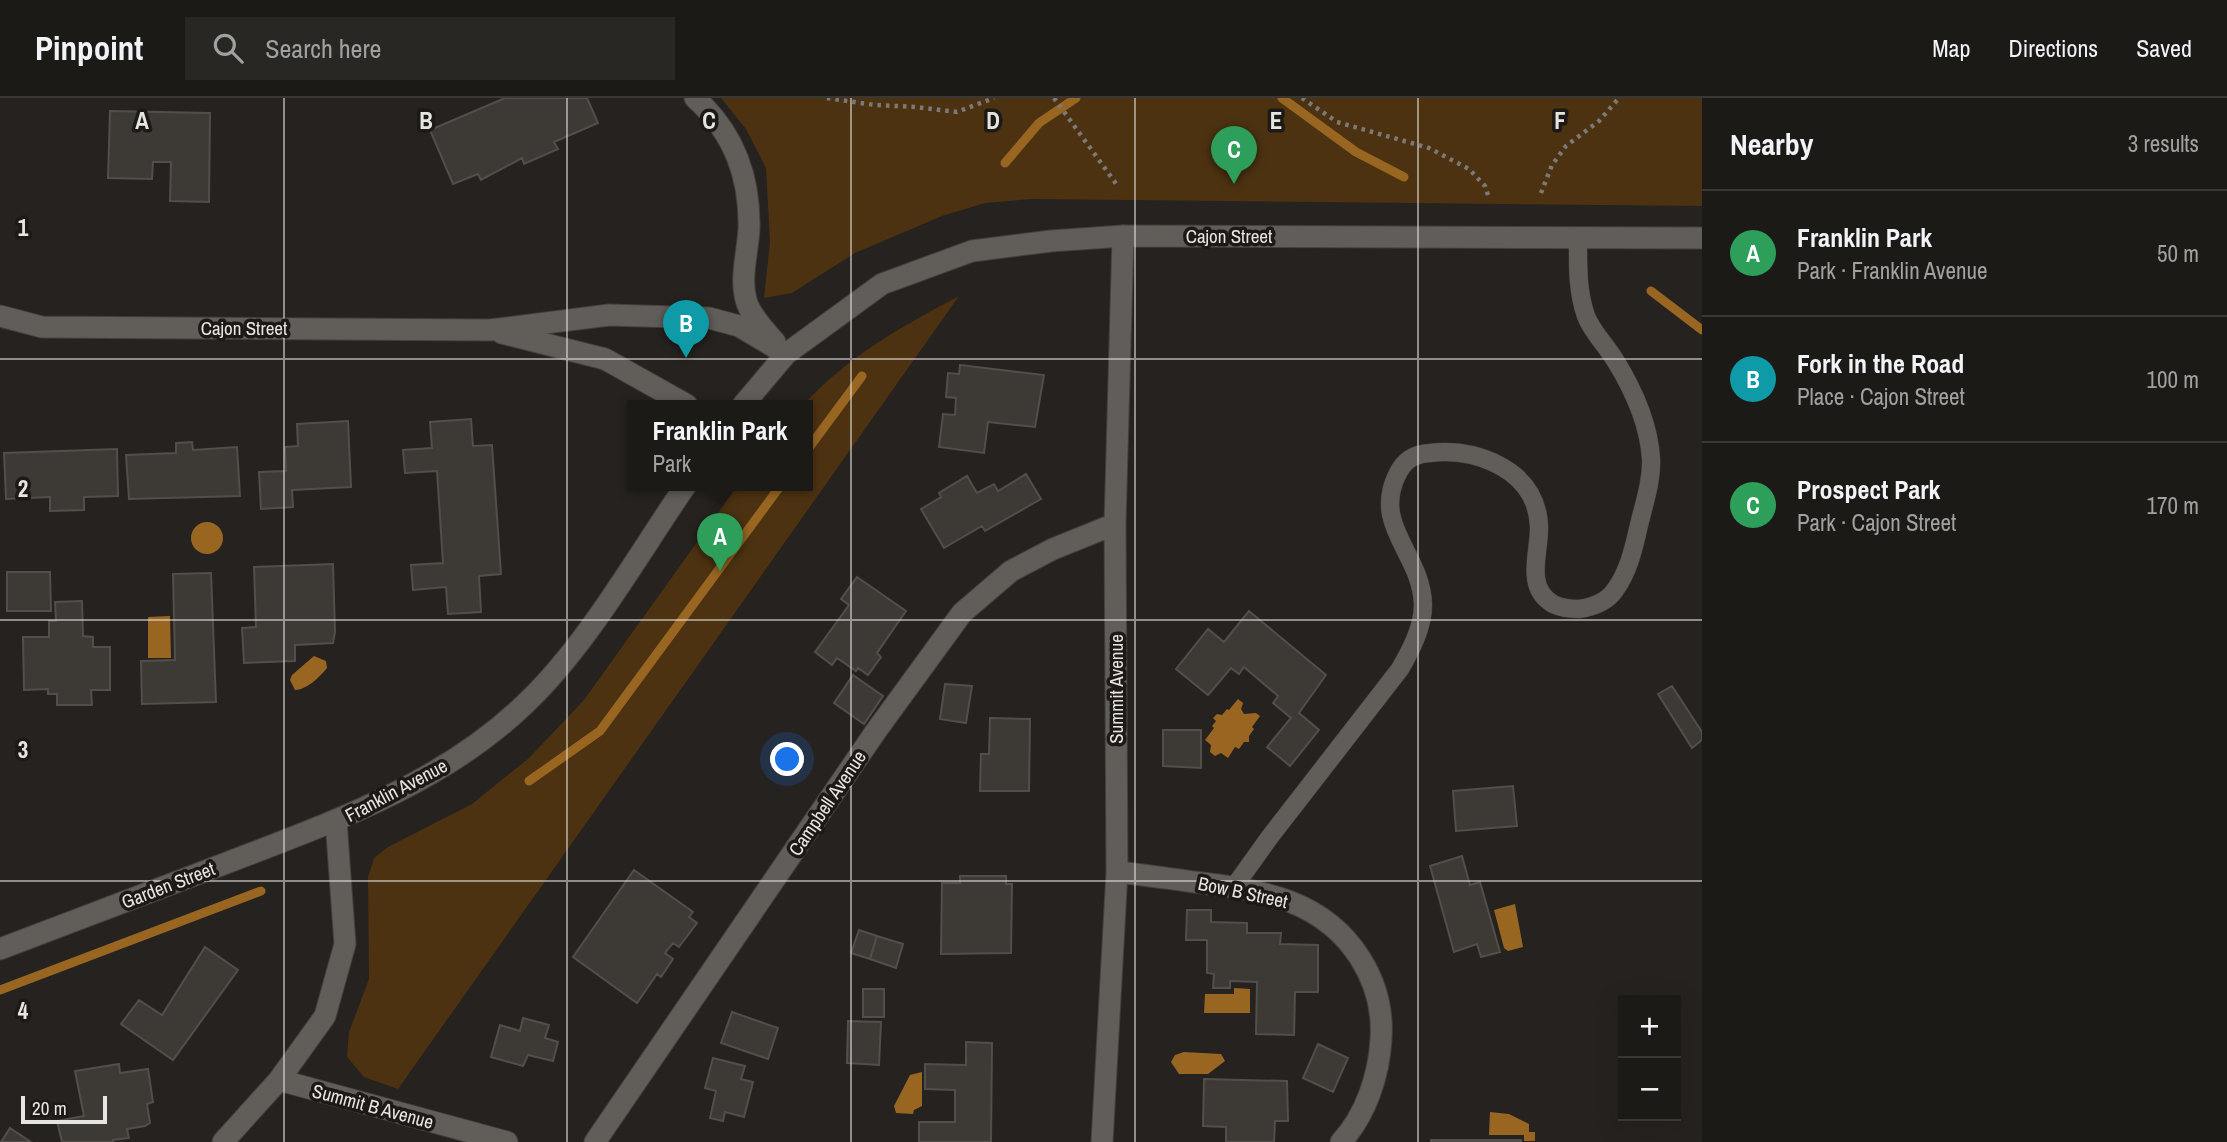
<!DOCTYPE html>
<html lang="en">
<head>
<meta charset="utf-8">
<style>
	body { margin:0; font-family:"Archivo Narrow",sans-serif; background:#292724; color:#f1f3f6 }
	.controls { position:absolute; right:21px; bottom:21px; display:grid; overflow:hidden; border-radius:0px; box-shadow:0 7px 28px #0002 }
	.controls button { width:63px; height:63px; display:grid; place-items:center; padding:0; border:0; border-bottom:2px solid #3a3836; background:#1c1a17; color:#f1f3f6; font:35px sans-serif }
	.scale { position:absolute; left:21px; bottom:18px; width:86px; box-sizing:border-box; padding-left:7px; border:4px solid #e7e5e2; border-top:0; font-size:19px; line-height:24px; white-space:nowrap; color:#e7e5e2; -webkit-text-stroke:5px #1c1916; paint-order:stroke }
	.you { position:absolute; left:788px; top:662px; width:24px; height:24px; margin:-18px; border:5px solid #fff; border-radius:50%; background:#1a73e8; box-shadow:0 0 0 10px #1a73e833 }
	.badge { display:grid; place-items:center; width:46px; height:46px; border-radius:50%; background:#5bc8e6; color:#fff; font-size:23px; font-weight:700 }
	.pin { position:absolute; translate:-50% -58px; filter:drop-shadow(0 2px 4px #0008) }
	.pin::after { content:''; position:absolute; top:37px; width:24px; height:21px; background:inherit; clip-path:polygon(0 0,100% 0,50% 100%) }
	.popup { position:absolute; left:627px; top:302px; width:186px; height:91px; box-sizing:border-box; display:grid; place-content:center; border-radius:0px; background:#1c1a17; filter:drop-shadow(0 2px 5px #0005); font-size:23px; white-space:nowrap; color:#a0a1a1 }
	.popup b { font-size:26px; color:#f1f3f6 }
	.popup::after { content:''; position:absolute; left:50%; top:100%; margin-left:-14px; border:14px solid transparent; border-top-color:#1c1a17 }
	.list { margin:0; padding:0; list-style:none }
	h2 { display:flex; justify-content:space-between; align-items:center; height:91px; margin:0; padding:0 28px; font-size:30px }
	h2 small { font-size:23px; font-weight:400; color:#a0a1a1 }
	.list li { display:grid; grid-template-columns:46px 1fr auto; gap:21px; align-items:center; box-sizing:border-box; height:126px; padding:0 28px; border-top:2px solid #3a3836 }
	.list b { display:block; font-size:26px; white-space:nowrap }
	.list p { margin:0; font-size:23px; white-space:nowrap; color:#a0a1a1 }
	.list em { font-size:23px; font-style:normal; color:#a0a1a1 }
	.icon { flex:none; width:38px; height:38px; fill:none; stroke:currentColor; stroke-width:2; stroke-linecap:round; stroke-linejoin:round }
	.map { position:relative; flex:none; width:1702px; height:1044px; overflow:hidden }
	header { display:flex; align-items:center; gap:42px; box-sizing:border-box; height:98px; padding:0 35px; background:#1c1a17; border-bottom:2px solid #3a3836 }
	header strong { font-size:33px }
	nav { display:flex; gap:38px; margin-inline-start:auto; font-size:24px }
	.search { width:490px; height:63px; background:#292724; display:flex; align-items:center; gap:18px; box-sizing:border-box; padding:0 24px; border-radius:0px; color:#a0a1a1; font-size:26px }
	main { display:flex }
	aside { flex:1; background:#1c1a17 }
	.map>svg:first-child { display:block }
	.green { fill:#4c3211 }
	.water { fill:#962 }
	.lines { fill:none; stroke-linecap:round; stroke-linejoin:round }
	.stream { stroke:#962; stroke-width:9 }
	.building { fill:#3d3a36; stroke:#524e4a; stroke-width:2 }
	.lane-casing { stroke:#43403d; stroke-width:19 }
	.street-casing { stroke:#43403d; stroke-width:23 }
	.secondary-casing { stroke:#43403d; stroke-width:23 }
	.path { stroke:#7c7976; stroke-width:4.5; stroke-dasharray:3.5 5; stroke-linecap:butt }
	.lane { stroke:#615e5a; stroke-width:18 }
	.street { stroke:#615e5a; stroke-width:21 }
	.secondary { stroke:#615e5a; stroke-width:21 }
	.grid { fill:none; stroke:#e7e5e2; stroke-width:2; stroke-opacity:0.55 }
	.labels { text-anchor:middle; stroke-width:7; stroke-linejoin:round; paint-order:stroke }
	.street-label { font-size:19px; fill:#e7e5e2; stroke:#1c1916 }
	.grid-label { font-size:23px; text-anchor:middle; font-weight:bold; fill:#e7e5e2; stroke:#1c1916; stroke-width:7; stroke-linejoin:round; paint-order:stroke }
</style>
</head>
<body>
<header>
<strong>Pinpoint</strong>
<div class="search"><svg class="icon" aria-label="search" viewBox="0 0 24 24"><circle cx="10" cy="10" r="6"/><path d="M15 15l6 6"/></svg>Search here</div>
<nav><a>Map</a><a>Directions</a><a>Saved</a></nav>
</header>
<main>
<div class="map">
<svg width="1702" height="1044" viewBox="0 0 1702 1044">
	<rect width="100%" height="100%" fill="#26221f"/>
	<path class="green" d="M721,0H1702V108L1032,101L985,105L942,118L855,155L792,195L764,200L770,144L766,70L746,31Z
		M959,198L398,991L364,979L347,959L349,934L369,881L368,779L374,760L388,749L472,706L529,660L584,602L738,387H808V307H803C850,257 899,230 959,198Z"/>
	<path class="water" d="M191 440a16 16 0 1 1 32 0a16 16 0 1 1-32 0Z
		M170,518L171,560H148V519Z
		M314,558L326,563L327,570C320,579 306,592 295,592L290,582L292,577Z
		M1238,601L1243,605L1241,611L1244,616L1256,615L1260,618L1252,629L1254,631L1249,638V644H1244L1239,651L1235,649L1228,660L1221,655L1215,658L1210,654L1211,647L1205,642L1214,630L1212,628L1216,623L1213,620L1217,616L1222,617L1227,611L1229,612Z
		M1515,806L1523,849L1508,853L1504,850L1494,812Z
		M1234,890L1250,891V915H1204L1205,896H1234Z
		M1184,954L1221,956L1225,963L1208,976H1179L1171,964L1175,957Z
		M922,974V1008L914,1012L913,1016L896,1015L894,1008L910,977Z
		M1490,1014L1509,1016L1529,1026V1034H1535V1043H1524V1037H1489Z"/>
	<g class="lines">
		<path class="stream" d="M1282,0L1356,54L1404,79
			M1005,65L1039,25L1076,0
			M1651,193L1702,232
			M808,351L862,278
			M529,683L600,633L781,387
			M0,892L261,793"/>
	</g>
	<path class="building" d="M505,0H587L598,25L554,44L558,51L524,66L522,60L481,82L478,76L453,86L430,32Z
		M110,13L210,15L209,104L170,103L171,64H153L152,81L108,80Z
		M960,267L1044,277L1035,329L988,324L984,355L939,349L943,316L955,317L956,300L946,299L948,275L959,276Z
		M471,321L473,348L492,347L501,476L479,478L481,514L448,516L446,489L413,492L411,467L443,465L437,373L405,375L403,352L432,350L430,324Z
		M348,323L351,389L292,392L293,409L261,411L259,374L286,373L285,349L298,348L297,326Z
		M192,344L193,352L237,349L240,398L129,401L126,357L176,355V345Z
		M117,351L118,398L84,399V412L50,413V399L6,401L4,355Z
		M1026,376L1041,401L985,433L982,428L944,450L921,411L941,399L939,395L967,378L977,395L994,386L998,393Z
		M333,466L335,534L333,545L295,547V563L244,565L242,530L256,529L254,469Z
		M7,474H50L51,513H7Z
		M211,475L216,604L142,606L141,563L175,562L173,476Z
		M857,479L906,513L877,555L881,559L868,577L858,570L856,573L837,560L832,567L815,554L849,507L841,501Z
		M82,503L83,538L93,539V549H110V592H91L92,607H57V596H48V591L24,592L23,539H49V523H56L55,504Z
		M1249,513L1326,577L1299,615L1319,632L1290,668L1267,649L1291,620L1273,605L1278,598L1244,569L1239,576L1231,570L1208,597L1176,571L1208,531L1224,544Z
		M853,577L883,598L864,626L834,605Z
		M945,586L972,588L966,625L940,621Z
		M1672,588L1702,634V642L1692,650L1658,596Z
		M990,620L1030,621L1029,693H980L981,656H989Z
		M1163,632H1201V670L1163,668Z
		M1513,688L1517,728L1456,733L1453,693Z
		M1462,758L1470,787L1480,784L1500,854L1481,859L1477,846L1454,854L1430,768Z
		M634,772L693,814L689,819L697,825L679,849L673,845L665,855L673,861L661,879L657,876L637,905L573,859Z
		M960,778H1006V786H1012L1011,855L941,856L942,785H960Z
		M1187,812H1211V824L1247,825V835H1281L1280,846L1318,847V894H1295L1294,937L1256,936L1257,884L1230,883V890H1213L1214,876L1207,875V842H1186Z
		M859,832L877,838L870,861L851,855Z
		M877,838L903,846L896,870L870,861Z
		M205,849L238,872L173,962L121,926L139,902L162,917Z
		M863,891H884V919H863Z
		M732,914L778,930L768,961L721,945Z
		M523,920L549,927L545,940L558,944L553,963L528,957L523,968L491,959L500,927L520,933Z
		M848,923L881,924L879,967L847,965Z
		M966,944L992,945L991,1044H919V1024H955V992L925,991V966L966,967Z
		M1318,946L1348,960L1333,994L1303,980Z
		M713,960L745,968L741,981L753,984L744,1019L725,1014L723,1023L710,1020L716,993L705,990Z
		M119,966L120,975L148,971L153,1004L147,1006L150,1025L145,1028L127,1031L129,1040L113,1042V1044H62L57,1023L84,1018L75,973Z
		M1204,981L1287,983L1288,1023H1275L1274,1044H1226V1029L1203,1028Z
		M10,1030L31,1044H1Z
		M1431,1042H1521V1044H1431Z"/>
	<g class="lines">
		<g class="lane-casing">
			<path id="lane" d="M1234,789L1269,740L1400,571C1411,552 1423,529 1423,507C1422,456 1372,428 1397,377C1404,362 1414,356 1430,355C1458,351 1487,358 1510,374C1528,387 1538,406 1539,428C1540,454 1524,489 1553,506C1561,510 1571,511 1579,511C1593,509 1607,504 1615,492C1630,471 1634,448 1640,423C1645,403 1652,381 1651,361C1649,326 1633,291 1615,262C1606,247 1592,234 1586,218C1577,192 1578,166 1578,139"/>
		</g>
		<g class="street-casing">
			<path id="street" d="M695,0C734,35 750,78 749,130C748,155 739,180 747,205C752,219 765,233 775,244
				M0,218L42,229L490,232L609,217L709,220L739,228L786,256
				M502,235L605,261L687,307
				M1117,774C1145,777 1173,781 1202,785C1263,792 1324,803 1360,860C1376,885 1383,911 1381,941C1379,977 1366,1017 1341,1044
				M279,982L507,1044
				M223,1044L279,982L325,918L345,846L336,723
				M595,1044L876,633L962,515L1011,473L1053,451L1115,426
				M1102,1044L1117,774L1115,426L1123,138"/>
		</g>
		<g class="secondary-casing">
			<path id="secondary" d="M743,307L786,256L882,186L972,153L1051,143L1123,138L1702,140
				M0,851C76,822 152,793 229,764C333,724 444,685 526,605C588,546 637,458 686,387"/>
		</g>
		<path class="path" d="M827,0L875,7L916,9L957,14L994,0
			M1054,0L1117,87
			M1302,0L1337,24L1429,50L1469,71L1485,88L1488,97
			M1541,95L1552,67L1566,48L1599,23L1619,0"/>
		<use href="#lane" class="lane"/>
		<use href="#street" class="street"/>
		<use href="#secondary" class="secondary"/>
	</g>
	<path class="grid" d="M284,0V1044M567,0V1044M851,0V1044M1135,0V1044M1418,0V1044M0,261H1702M0,522H1702M0,783H1702"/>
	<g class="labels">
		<g class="street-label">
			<text x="1229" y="145">Cajon Street</text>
			<text x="244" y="237">Cajon Street</text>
			<text transform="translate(1116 591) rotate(-90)" y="7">Summit Avenue</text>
			<text transform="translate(396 692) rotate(-28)" y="7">Franklin Avenue</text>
			<text transform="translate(827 705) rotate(-56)" y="7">Campbell Avenue</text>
			<text transform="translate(168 787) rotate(-21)" y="7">Garden Street</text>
			<text transform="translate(1243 794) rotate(12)" y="7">Bow B Street</text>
			<text transform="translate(373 1008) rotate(15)" y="7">Summit B Avenue</text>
		</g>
	</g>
	<g class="grid-label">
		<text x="142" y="31">A</text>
		<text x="426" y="31">B</text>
		<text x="709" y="31">C</text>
		<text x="993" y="31">D</text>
		<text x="1276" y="31">E</text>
		<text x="1560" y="31">F</text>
		<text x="23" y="138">1</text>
		<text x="23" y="399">2</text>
		<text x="23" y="660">3</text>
		<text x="23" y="921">4</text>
	</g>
</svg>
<div class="controls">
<button>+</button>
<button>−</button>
</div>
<div class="scale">20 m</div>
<div class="you"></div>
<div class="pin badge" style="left:720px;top:473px;background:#2e9e5b">A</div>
<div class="popup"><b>Franklin Park</b>Park</div>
<div class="pin badge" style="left:686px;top:260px;background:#0f9aa8">B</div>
<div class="pin badge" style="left:1234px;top:86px;background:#2e9e5b">C</div>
</div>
<aside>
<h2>Nearby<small>3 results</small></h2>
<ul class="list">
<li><span class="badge" style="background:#2e9e5b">A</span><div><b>Franklin Park</b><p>Park · Franklin Avenue</p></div><em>50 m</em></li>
<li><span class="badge" style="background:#0f9aa8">B</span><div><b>Fork in the Road</b><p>Place · Cajon Street</p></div><em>100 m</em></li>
<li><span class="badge" style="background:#2e9e5b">C</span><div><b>Prospect Park</b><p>Park · Cajon Street</p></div><em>170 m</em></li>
</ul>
</aside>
</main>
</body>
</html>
